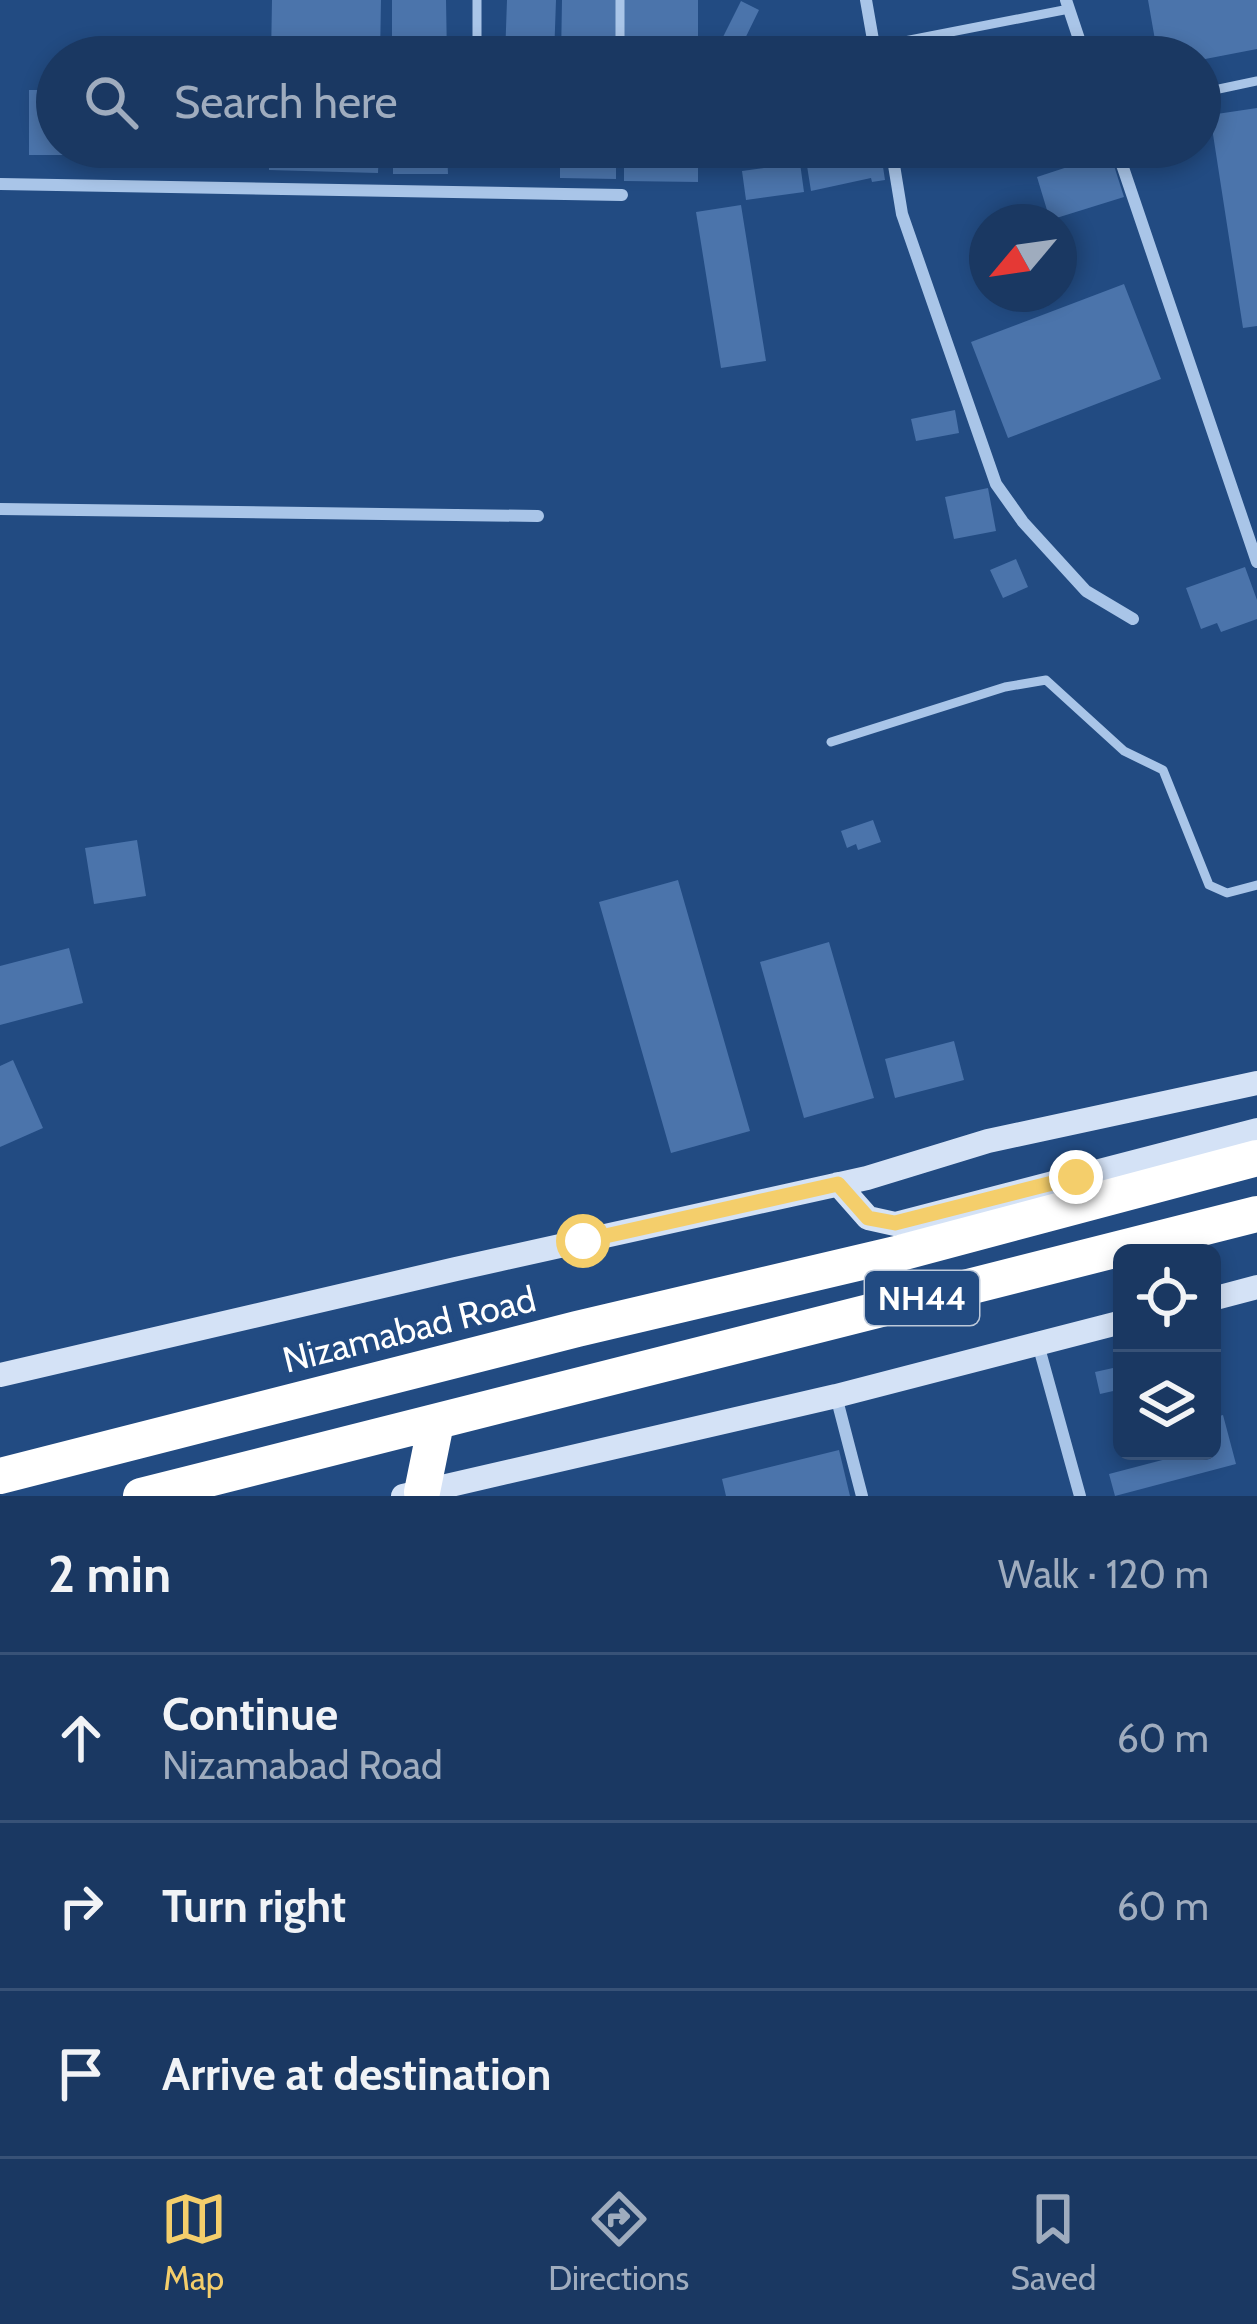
<!DOCTYPE html>
<html lang="en">
<head>
<meta charset="utf-8">
<style>
	body { margin:0; font-family:Cabin,sans-serif; background:#233f68; color:#f1f3f6 }
	.controls { position:absolute; right:36px; bottom:36px; display:grid; overflow:hidden; border-radius:18px; box-shadow:0 6px 18px #0003 }
	.controls button { width:108px; height:108px; display:grid; place-items:center; padding:0; border:0; border-bottom:3px solid #385277; background:#1a3862; color:#f1f3f6; font:60px sans-serif }
	.compass { position:absolute; left:969px; top:204px; width:108px; height:108px; border-radius:50%; background:#1a3862; box-shadow:0 6px 18px #0003; rotate:241deg }
	.stop { position:absolute; width:36px; height:36px; margin:-27px; border:9px solid #f4ce6b; border-radius:50%; background:#fff }
	.stop.end { background:#f4ce6b; border-color:#fff; box-shadow:0 3px 12px #0008 }
	.list { margin:0; padding:0; list-style:none }
	h2 { display:flex; justify-content:space-between; align-items:center; height:156px; margin:0; padding:0 48px; font-size:51px }
	h2 small { font-size:39px; font-weight:400; color:#9facbe }
	.list li { display:grid; grid-template-columns:78px 1fr auto; gap:36px; align-items:center; box-sizing:border-box; height:168px; padding:0 48px; border-top:3px solid #385277 }
	.list b { display:block; font-size:45px; white-space:nowrap }
	.list p { margin:0; font-size:39px; white-space:nowrap; color:#9facbe }
	.list em { font-size:39px; font-style:normal; color:#9facbe }
	.icon { flex:none; width:66px; height:66px; fill:none; stroke:currentColor; stroke-width:2; stroke-linecap:round; stroke-linejoin:round }
	.map { position:relative; flex:none; width:1257px; height:1496px; overflow:hidden }
	.search { position:absolute; background:#1a3862; box-shadow:0 6px 18px #0003; left:36px; right:36px; top:36px; height:132px; display:flex; align-items:center; gap:30px; box-sizing:border-box; padding:0 42px; border-radius:66px; color:#9facbe; font-size:45px }
	.sheet { height:660px; background:#1a3862 }
	nav { display:flex; justify-content:space-around; align-items:center; box-sizing:border-box; height:168px; border-top:3px solid #385277; background:#1a3862; font-size:33px; color:#9facbe }
	nav a { display:grid; justify-items:center; gap:6px }
	nav .on { color:#f4ce6b }
	.map>svg:first-child { display:block }
	.building { fill:#4b74ab }
	.lines { fill:none; stroke-linecap:round; stroke-linejoin:round }
	.lane { stroke:#a9c5e8; stroke-width:9 }
	.street { stroke:#a9c5e8; stroke-width:12 }
	.secondary { stroke:#d4e2f6; stroke-width:24 }
	.highway { stroke:#fff; stroke-width:36 }
	.route { stroke:#f4ce6b; stroke-width:15 }
	.labels { text-anchor:middle; stroke-width:9; stroke-linejoin:round; paint-order:stroke }
	.shield { fill:#224b82; stroke:#bdc9da; stroke-width:3 }
	.shield-label { font-size:33px; font-weight:bold; fill:#fff }
	.street-label { font-size:36px; fill:#fff; stroke:#224b82 }
</style>
</head>
<body>
<div class="map">
<svg width="1257" height="1496" viewBox="0 0 1257 1496">
	<rect width="100%" height="100%" fill="#224b82"/>
	<path class="building" d="M272,0H381L380,57H271Z
		M392,0H446L447,57H392Z
		M507,0H556L554,57H505Z
		M562,0H618L617,57H561Z
		M624,0H698V57H624Z
		M1148,0H1257V49L1200,60V57H1158Z
		M741,1L759,10L736,57H713Z
		M29,90H57V147H86V155H29Z
		M1257,108V326L1243,328L1210,115Z
		M269,147H379L378,173L269,170Z
		M393,147H447L448,174H393Z
		M560,147H616V179L560,178Z
		M624,147H698V182L624,181Z
		M804,147H880L885,180L872,182L871,178L811,191Z
		M1110,153L1124,197L1050,220L1037,177Z
		M800,163L804,192L746,200L742,171Z
		M741,205L766,361L721,368L696,212Z
		M1124,284L1161,379L1008,438L971,342Z
		M955,410L959,433L916,441L911,419Z
		M988,488L996,531L954,539L945,497Z
		M1016,559L1028,587L1003,598L990,570Z
		M1245,567L1257,600V619L1221,632L1217,623L1201,629L1186,588Z
		M873,820L881,842L858,850L856,844L847,848L841,831Z
		M137,840L146,896L94,904L85,848Z
		M678,880L750,1131L671,1153L599,902Z
		M829,942L874,1098L804,1118L760,962Z
		M69,948L83,1003L0,1025V966Z
		M954,1041L964,1080L895,1098L885,1059Z
		M13,1060L43,1128L0,1147V1066Z
		M1122,1366V1389L1100,1394L1095,1372Z
		M1223,1415L1236,1464L1115,1496L1109,1474L1170,1458L1168,1451H1212V1418Z
		M839,1450L850,1496H726L722,1479Z"/>
	<g class="lines">
		<path class="lane" d="M477,0V57
			M874,47L1069,9
			M620,57V0
			M1200,93L1257,81
			M620,147V157
			M831,742L1005,687L1046,680L1124,751L1163,770L1209,885L1227,893L1257,885"/>
		<path class="street" d="M866,0L876,57
			M1066,0L1085,57
			M891,147L902,214L996,484L1023,522L1086,591L1133,619
			M1116,147L1257,562
			M0,184L622,195
			M0,509L538,516
			M1038,1344L1080,1496
			M836,1396L862,1496"/>
		<path class="secondary" d="M838,1184L868,1218L895,1224L1257,1130
			M1212,1299L1257,1287
			M0,1375L456,1269L867,1178L988,1141L1257,1083
			M403,1496L836,1396L1122,1322"/>
		<path class="highway" d="M0,1476L577,1329L900,1253L1257,1158
			M422,1492L436,1423
			M141,1496L1257,1214"/>
	</g>
	<g class="lines">
		<path class="route" d="M583,1241L838,1184L868,1218L895,1223L1076,1177"/>
	</g>
	<g class="labels">
		<rect class="shield" x="865" y="1271" width="114" height="54" rx="9"/>
		<g class="shield-label">
			<text x="922" y="1310">NH44</text>
		</g>
		<g class="street-label">
			<text transform="translate(409 1329) rotate(-14)" y="13">Nizamabad Road</text>
		</g>
	</g>
</svg>
<div class="controls">
<button><svg class="icon" aria-label="locate" viewBox="0 0 24 24"><circle cx="12" cy="12" r="6"/><path d="M12 2v4M12 18v4M2 12h4M18 12h4"/></svg></button>
<button><svg class="icon" aria-label="layers" viewBox="0 0 24 24"><path d="M12 4l9 5-9 5-9-5zM3 14l9 5 9-5"/></svg></button>
</div>
<svg class="compass" viewBox="-18 -18 36 36"><path d="M0-13l5 13h-10z" fill="#e53935"/><path d="M0 13l5-13h-10z" fill="#9facbe"/></svg>
<div class="stop" style="left:583px;top:1241px"></div>
<div class="stop end" style="left:1076px;top:1177px"></div>
<div class="search"><svg class="icon" aria-label="search" viewBox="0 0 24 24"><circle cx="10" cy="10" r="6"/><path d="M15 15l6 6"/></svg>Search here</div>
</div>
<section class="sheet">
<h2>2 min<small>Walk · 120 m</small></h2>
<ul class="list">
<li><svg class="icon" aria-label="ahead" viewBox="0 0 24 24"><path d="M12 20V5M6 11l6-6 6 6"/></svg><div><b>Continue</b><p>Nizamabad Road</p></div><em>60 m</em></li>
<li><svg class="icon" aria-label="right" viewBox="0 0 24 24"><path d="M7 20v-9h11M14 6l5 5-5 5"/></svg><div><b>Turn right</b></div><em>60 m</em></li>
<li><svg class="icon" aria-label="arrive" viewBox="0 0 24 24"><path d="M6 21V4h12l-3 4 3 4H6"/></svg><div><b>Arrive at destination</b></div></li>
</ul>
</section>
<nav>
<a class="on"><svg class="icon" aria-label="map" viewBox="0 0 24 24"><path d="M3 6l6-2 6 2 6-2v14l-6 2-6-2-6 2zM9 4v14M15 6v14"/></svg>Map</a>
<a><svg class="icon" aria-label="directions" viewBox="0 0 24 24"><path d="M12 3l9 9-9 9-9-9zM9 14v-3h6M13 9l2 2-2 2"/></svg>Directions</a>
<a><svg class="icon" aria-label="saved" viewBox="0 0 24 24"><path d="M7 4h10v16l-5-4-5 4z"/></svg>Saved</a>
</nav>
</body>
</html>
